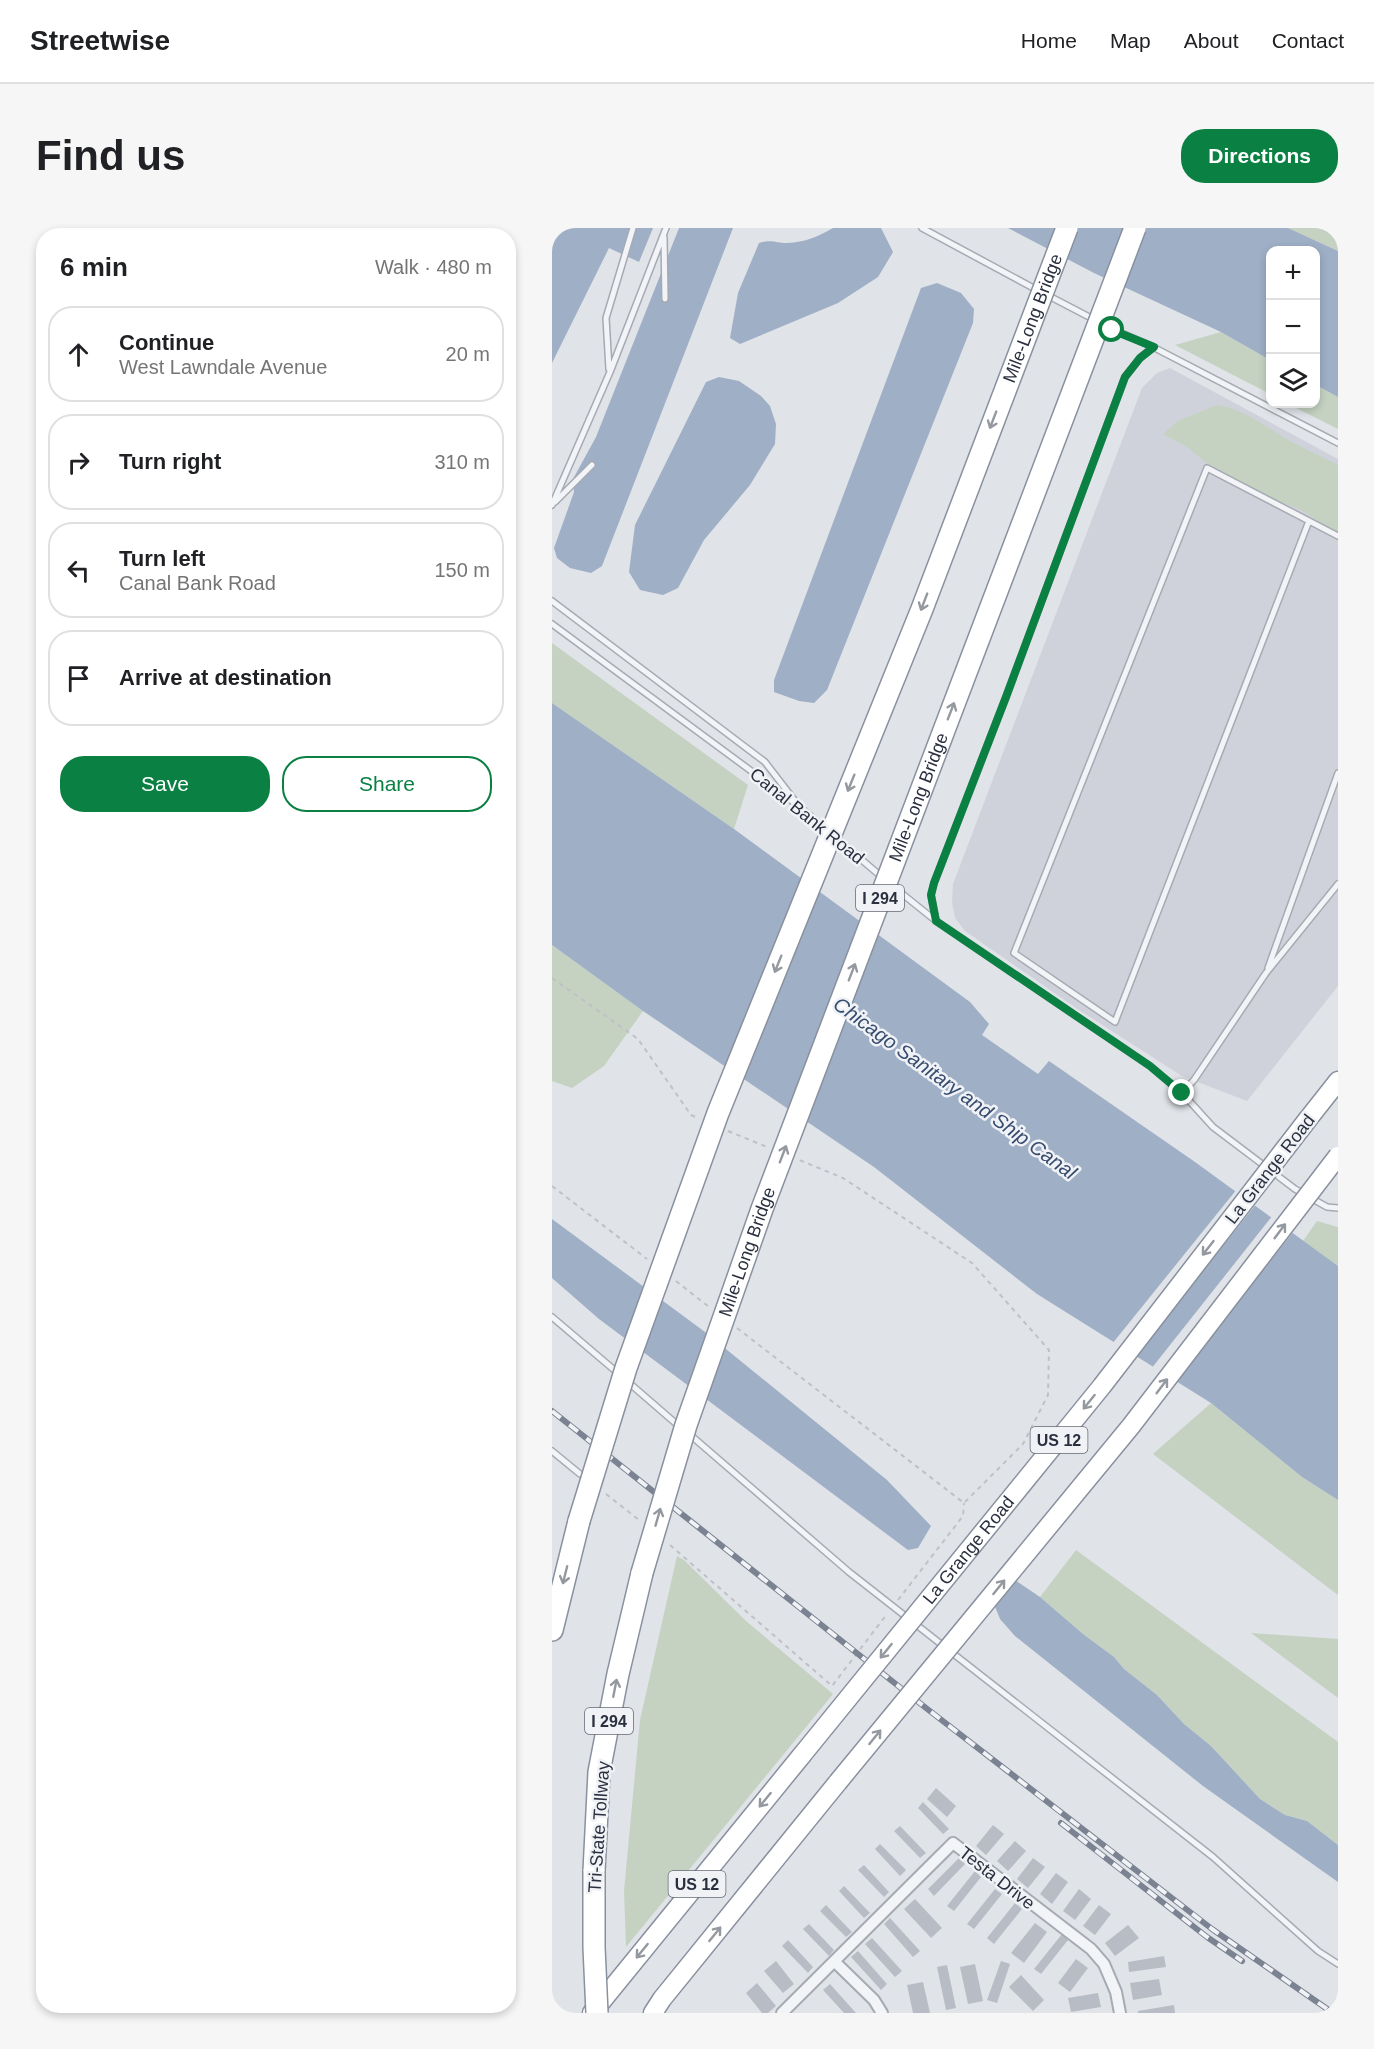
<!DOCTYPE html>
<html lang="en">
<head>
<meta charset="utf-8">
<style>
	body { margin:0; font-family:Arial,sans-serif; background:#f6f6f6; color:#202124 }
	.controls { position:absolute; right:18px; top:18px; display:grid; overflow:hidden; border-radius:12px; box-shadow:0 3px 9px #0003 }
	.controls button { width:54px; height:54px; display:grid; place-items:center; padding:0; border:0; border-bottom:2px solid #e0e0e0; background:#fff; color:#202124; font:30px sans-serif }
	.stop { position:absolute; width:18px; height:18px; margin:-14px; border:4px solid #0b8043; border-radius:50%; background:#fff }
	.stop.end { background:#0b8043; border-color:#fff; box-shadow:0 2px 6px #0008 }
	.list { margin:0; padding:0; list-style:none }
	h2 { display:flex; justify-content:space-between; align-items:center; height:78px; margin:0; padding:0 24px; font-size:26px }
	h2 small { font-size:20px; font-weight:400; color:#757577 }
	.list li { display:grid; grid-template-columns:39px 1fr auto; gap:18px; align-items:center; box-sizing:border-box; height:96px; margin:0 12px 12px; padding:0 12px; border:2px solid #e0e0e0; border-radius:24px }
	.list b { display:block; font-size:22px; white-space:nowrap }
	.list p { margin:0; font-size:20px; white-space:nowrap; color:#757577 }
	.list em { font-size:20px; font-style:normal; color:#757577 }
	.actions { display:flex; gap:12px; padding:18px 24px }
	.actions a { flex:1; padding:14px 0; border:2px solid #0b8043; border-radius:24px; text-align:center; font-size:21px; color:#0b8043 }
	.actions .main { background:#0b8043; color:#fff }
	.icon { flex:none; width:33px; height:33px; fill:none; stroke:currentColor; stroke-width:2; stroke-linecap:round; stroke-linejoin:round }
	.map { position:relative; flex:none; width:786px; height:1785px; overflow:hidden; border-radius:24px }
	header { display:flex; align-items:center; gap:36px; box-sizing:border-box; height:84px; padding:0 30px; background:#fff; border-bottom:2px solid #e0e0e0 }
	header strong { font-size:28px }
	nav { display:flex; gap:33px; margin-inline-start:auto; font-size:21px }
	.intro { display:flex; align-items:center; justify-content:space-between; box-sizing:border-box; height:144px; padding:0 36px }
	h1 { margin:0; font-size:42px }
	.button { padding:15px 27px; border-radius:24px; background:#0b8043; color:#fff; font-size:21px; font-weight:700 }
	main { display:flex; gap:36px; padding:0 36px }
	aside { flex:1; background:#fff; border-radius:24px; box-shadow:0 3px 9px #0003 }
	.map>svg:first-child { display:block }
	.built { fill:#cfd2da }
	.green { fill:#c5d2c2 }
	.water { fill:#9eafc6 }
	.pier { fill:#e0e3e8 }
	.building { fill:#b8bcc5 }
	.lines { fill:none; stroke-linecap:round; stroke-linejoin:round }
	.service-casing { stroke:#a6aab2; stroke-width:8 }
	.minor-casing { stroke:#a6aab2; stroke-width:14 }
	.trunk-casing { stroke:#89909e; stroke-width:21 }
	.motorway-casing { stroke:#89909e; stroke-width:24 }
	.path { stroke:#bfc1c7; stroke-width:2; stroke-dasharray:4.5 4.5; stroke-linecap:butt }
	.service { stroke:#f3f4f7; stroke-width:5 }
	.minor { stroke:#f3f4f7; stroke-width:10 }
	.trunk { stroke:#fff; stroke-width:18 }
	.motorway { stroke:#fff; stroke-width:21 }
	.rail-casing { stroke:#7b8291; stroke-width:6 }
	.rail { stroke:#f0f2f6; stroke-width:4; stroke-dasharray:11; stroke-linecap:butt }
	.trunk-bridge-casing { stroke:#89909e; stroke-width:21; stroke-linecap:butt }
	.motorway-bridge-casing { stroke:#89909e; stroke-width:24; stroke-linecap:butt }
	.trunk-bridge { stroke:#fff; stroke-width:18 }
	.motorway-bridge { stroke:#fff; stroke-width:21 }
	.oneway { stroke:#94989f }
	.route { stroke:#0b8043; stroke-width:8 }
	.labels { text-anchor:middle; stroke-width:5; stroke-linejoin:round; paint-order:stroke }
	.shield { fill:#f0f2f6; stroke:#656a76; stroke-width:1.5 }
	.shield-label { font-size:16px; font-weight:bold; fill:#2a303f }
	.street-label { font-size:18px; fill:#2a303f; stroke:#f0f2f6 }
	.water-label { font-size:20px; font-style:italic; fill:#374d70; stroke:#f0f2f6 }
</style>
</head>
<body>
<header>
<strong>Streetwise</strong>
<nav><a>Home</a><a>Map</a><a>About</a><a>Contact</a></nav>
</header>
<div class="intro"><h1>Find us</h1><a class="button">Directions</a></div>
<main>
<aside>
<h2>6 min<small>Walk · 480 m</small></h2>
<ul class="list">
<li><svg class="icon" aria-label="ahead" viewBox="0 0 24 24"><path d="M12 20V5M6 11l6-6 6 6"/></svg><div><b>Continue</b><p>West Lawndale Avenue</p></div><em>20 m</em></li>
<li><svg class="icon" aria-label="right" viewBox="0 0 24 24"><path d="M7 20v-9h11M14 6l5 5-5 5"/></svg><div><b>Turn right</b></div><em>310 m</em></li>
<li><svg class="icon" aria-label="left" viewBox="0 0 24 24"><path d="M17 20v-9H6M10 6l-5 5 5 5"/></svg><div><b>Turn left</b><p>Canal Bank Road</p></div><em>150 m</em></li>
<li><svg class="icon" aria-label="arrive" viewBox="0 0 24 24"><path d="M6 21V4h12l-3 4 3 4H6"/></svg><div><b>Arrive at destination</b></div></li>
</ul>
<div class="actions"><a class="main">Save</a><a>Share</a></div>
</aside>
<div class="map">
<svg width="786" height="1785" viewBox="0 0 786 1785">
	<rect width="100%" height="100%" fill="#e0e3e8"/>
	<path class="built" d="M618,140L786,231V758L695,873L630,848L527,782L413,703L403,690L400,675L401,656L590,160L605,145Z"/>
	<path class="green" d="M736,0H786V23Z
		M669,104L718,132V166L623,117Z
		M764,157L786,169V201L736,176H764Z
		M665,177C692,180 716,201 740,214C755,222 771,229 786,237V306L749,282L707,265L666,244L635,219L611,206L626,193Z
		M0,415L196,557L182,601L0,475Z
		M0,717L91,783L52,838L20,860L0,853Z
		M765,993L786,999V1038L751,1013Z
		M659,1175L750,1249L786,1272V1367L601,1226Z
		M524,1322L786,1514V1617L755,1593L733,1587L708,1571L659,1518L632,1496L605,1467L572,1441L562,1429L531,1406L488,1369Z
		M125,1328L132,1332L194,1393L281,1466L74,1719L72,1663L88,1492Z
		M699,1405L786,1411V1470Z"/>
	<path class="water" d="M0,0H101L87,34L57,20L0,135Z
		M127,0H181L50,338L39,345L18,340L5,330L2,320L22,264L21,251L44,209Z
		M281,0H329L341,24L326,49L286,75L188,116L178,110L186,65L207,15C219,11 224,15 235,15C254,14 265,9 281,0Z
		M456,0H736L786,23V169L764,157V22H718V132L669,104L542,45Z
		M385,55L409,65L422,81L421,95L275,462L262,475L247,473L222,464V452L369,60Z
		M167,149L187,153L209,168L218,178L224,196L223,216L198,257L152,312L126,360L111,367L88,362L77,344L83,297L154,154Z
		M0,475L182,601L418,774L437,796L430,807L486,846L497,833L643,934L786,1038V1272L750,1249L659,1175L485,1066L322,939L91,783L0,717Z
		M0,991L153,1104L335,1252L379,1298L366,1320L356,1322L47,1091L0,1050Z
		M463,1352L488,1369L531,1406L562,1429L572,1441L605,1467L632,1496L659,1518L708,1571L733,1587L755,1593L786,1617V1654L651,1558L463,1408L448,1391L436,1361Z"/>
	<path class="pier" d="M685,961L705,975L582,1130L560,1116Z
		M721,987L742,1003L621,1155L599,1141Z"/>
	<path class="building" d="M384,1560L404,1578L395,1589L375,1571Z
		M371,1574L397,1601L391,1606L366,1580Z
		M441,1597L452,1606L434,1627L424,1618Z
		M348,1598L374,1625L368,1630L342,1603Z
		M463,1613L474,1623L456,1643L445,1633Z
		M328,1616L354,1642L348,1648L323,1621Z
		M407,1630L413,1636L382,1668L376,1661Z
		M481,1630L493,1639L476,1660L465,1651Z
		M312,1637L337,1664L332,1669L306,1642Z
		M423,1643L429,1649L402,1683L395,1678Z
		M504,1645L516,1654L500,1676L488,1666Z
		M292,1658L318,1685L312,1690L287,1663Z
		M443,1661L450,1666L422,1701L415,1696Z
		M527,1661L539,1671L523,1692L511,1683Z
		M363,1671L390,1700L379,1710L352,1681Z
		M463,1675L470,1681L442,1716L435,1710Z
		M274,1677L300,1704L294,1709L268,1683Z
		M547,1677L559,1686L543,1707L531,1698Z
		M338,1690L368,1723L361,1729L332,1696Z
		M483,1695L495,1704L472,1735L459,1725Z
		M257,1696L282,1722L277,1728L251,1701Z
		M576,1697L587,1710L563,1728L553,1715Z
		M510,1706L516,1712L489,1746L482,1741Z
		M320,1710L350,1743L343,1749L313,1716Z
		M236,1712L261,1739L256,1745L230,1718Z
		M306,1723L335,1756L329,1762L299,1729Z
		M612,1728L614,1739L577,1744L576,1734Z
		M524,1731L536,1740L518,1764L506,1755Z
		M224,1733L242,1756L231,1765L212,1743Z
		M449,1733L458,1736L445,1775L435,1772Z
		M423,1736L431,1773L416,1776L408,1739Z
		M395,1737L404,1780L394,1782L385,1739Z
		M469,1747L492,1772L481,1783L457,1759Z
		M607,1751L610,1767L581,1772L578,1755Z
		M371,1754L378,1785H361L355,1757Z
		M205,1755L224,1778L216,1785H210L194,1765Z
		M278,1756L304,1785H292L271,1762Z
		M546,1765L549,1779L519,1784L516,1770Z
		M622,1777L623,1785H586V1783Z"/>
	<g class="lines">
		<g class="service-casing">
			<path id="service" d="M370,0L487,63
				M112,9L113,71
				M495,67L543,92
				M551,97L601,119L786,215
				M57,141L54,90L81,0
				M3,274L40,237
				M0,277L58,144L114,0
				M757,293L563,794L462,725L655,240L786,308
				M0,373L213,534L243,573
				M0,396L248,579L276,603
				M283,609L331,650
				M338,656L384,693L598,838L630,865L661,899L743,961L775,979L786,980
				M384,693L379,667L382,655L454,469L573,149L588,130L601,119
				M716,740L786,545
				M630,865L642,852L714,745L786,656
				M0,1089L67,1146
				M76,1154L128,1199
				M136,1205L297,1344L661,1629L766,1723L786,1736
				M0,1223L28,1246"/>
		</g>
		<g class="minor-casing">
			<path id="minor" d="M283,1734L322,1772L330,1785
				M230,1785L401,1615L539,1721L552,1736L564,1764L568,1785"/>
		</g>
		<g class="trunk-casing">
			<path id="trunk" d="M756,891L786,853
				M40,1785L250,1527
				M101,1785L110,1771L286,1554"/>
		</g>
		<g class="motorway-casing">
			<path id="motorway" d="M0,1402L27,1293
				M42,1643L47,1544L66,1446L90,1345"/>
		</g>
		<path class="path" d="M0,750L86,811L139,887L146,890
			M176,903L215,919
			M0,958L95,1031
			M124,1053L157,1079
			M185,1100L412,1275L471,1216L496,1167L497,1122L420,1035L291,950L245,931
			M54,1266L87,1292
			M118,1317L280,1458L335,1386
			M346,1372L411,1288L412,1275"/>
		<use href="#service" class="service"/>
		<use href="#minor" class="minor"/>
		<use href="#trunk" class="trunk"/>
		<use href="#motorway" class="motorway"/>
		<g class="rail-casing">
			<path id="rail" d="M0,1183L374,1480L660,1701L781,1785
				M509,1595L655,1709L690,1733"/>
		</g>
		<use href="#rail" class="rail"/>
		<g class="trunk-bridge-casing">
			<g id="trunk-bridge">
				<path id="s1" d="M250,1527L550,1158L756,891"/>
				<path d="M286,1554L579,1198L786,928"/>
			</g>
		</g>
		<g class="motorway-bridge-casing">
			<g id="motorway-bridge">
				<path id="s2" d="M27,1293L74,1140L166,885L370,381L515,0"/>
				<path id="s3" d="M90,1345L134,1197L210,981L583,0"/>
				<path d="M42,1643V1719L45,1785"/>
			</g>
		</g>
		<use href="#trunk-bridge" class="trunk-bridge"/>
		<use href="#motorway-bridge" class="motorway-bridge"/>
	</g>
	<defs><path id="oneway-shaft" d="M-6 0H5M1.5-3L5.5 0L1.5 3" fill="none" stroke-width="1.6" stroke-linecap="round" stroke-linejoin="round" transform="scale(1.5)"/></defs>
	<g class="oneway">
		<use href="#oneway-shaft" transform="translate(441 192) rotate(111)"/>
		<use href="#oneway-shaft" transform="translate(372 374) rotate(111)"/>
		<use href="#oneway-shaft" transform="translate(399 483) rotate(-69)"/>
		<use href="#oneway-shaft" transform="translate(299 555) rotate(112)"/>
		<use href="#oneway-shaft" transform="translate(226 736) rotate(112)"/>
		<use href="#oneway-shaft" transform="translate(300 744) rotate(-69)"/>
		<use href="#oneway-shaft" transform="translate(231 926) rotate(-69)"/>
		<use href="#oneway-shaft" transform="translate(728 1003) rotate(-53)"/>
		<use href="#oneway-shaft" transform="translate(656 1020) rotate(128)"/>
		<use href="#oneway-shaft" transform="translate(610 1158) rotate(-53)"/>
		<use href="#oneway-shaft" transform="translate(537 1174) rotate(129)"/>
		<use href="#oneway-shaft" transform="translate(106 1289) rotate(-74)"/>
		<use href="#oneway-shaft" transform="translate(13 1347) rotate(104)"/>
		<use href="#oneway-shaft" transform="translate(447 1359) rotate(-51)"/>
		<use href="#oneway-shaft" transform="translate(334 1423) rotate(129)"/>
		<use href="#oneway-shaft" transform="translate(63 1460) rotate(-79)"/>
		<use href="#oneway-shaft" transform="translate(323 1509) rotate(-51)"/>
		<use href="#oneway-shaft" transform="translate(213 1572) rotate(129)"/>
		<use href="#oneway-shaft" transform="translate(163 1706) rotate(-51)"/>
		<use href="#oneway-shaft" transform="translate(90 1723) rotate(129)"/>
	</g>
	<g class="lines">
		<path class="route" d="M560,102L602,119L588,130L573,149L454,469L382,655L379,667L384,693L598,838L630,865"/>
	</g>
	<g class="labels">
		<g class="shield">
			<rect x="304" y="657" width="48" height="26" rx="4.5"/>
			<rect x="478.5" y="1199" width="57" height="26" rx="4.5"/>
			<rect x="33" y="1480" width="48" height="26" rx="4.5"/>
			<rect x="116.5" y="1643" width="57" height="26" rx="4.5"/>
		</g>
		<g class="shield-label">
			<text x="328" y="676">I 294</text>
			<text x="507" y="1218">US 12</text>
			<text x="57" y="1499">I 294</text>
			<text x="145" y="1662">US 12</text>
		</g>
		<g class="street-label">
			<text dy="6" stroke="none"><textPath href="#s2" startOffset="1286">Mile-Long Bridge</textPath></text>
			<text dy="6" stroke="none"><textPath href="#s3" startOffset="824">Mile-Long Bridge</textPath></text>
			<text transform="translate(255 588) rotate(39)" y="6">Canal Bank Road</text>
			<text transform="translate(718 941) rotate(-52)" y="6">La Grange Road</text>
			<text dy="6" stroke="none"><textPath href="#s3" startOffset="338">Mile-Long Bridge</textPath></text>
			<text dy="6" stroke="none"><textPath href="#s1" startOffset="264">La Grange Road</textPath></text>
			<text transform="translate(47 1599) rotate(-86)" y="6">Tri-State Tollway</text>
			<text transform="translate(445 1650) rotate(38)" y="6">Testa Drive</text>
		</g>
		<g class="water-label">
			<text transform="translate(403 860) rotate(36)" y="7">Chicago Sanitary and Ship Canal</text>
		</g>
	</g>
</svg>
<div class="controls">
<button>+</button>
<button>−</button>
<button><svg class="icon" aria-label="layers" viewBox="0 0 24 24"><path d="M12 4l9 5-9 5-9-5zM3 14l9 5 9-5"/></svg></button>
</div>
<div class="stop" style="left:560px;top:102px"></div>
<div class="stop end" style="left:630px;top:865px"></div>
</div>
</main>
</body>
</html>
